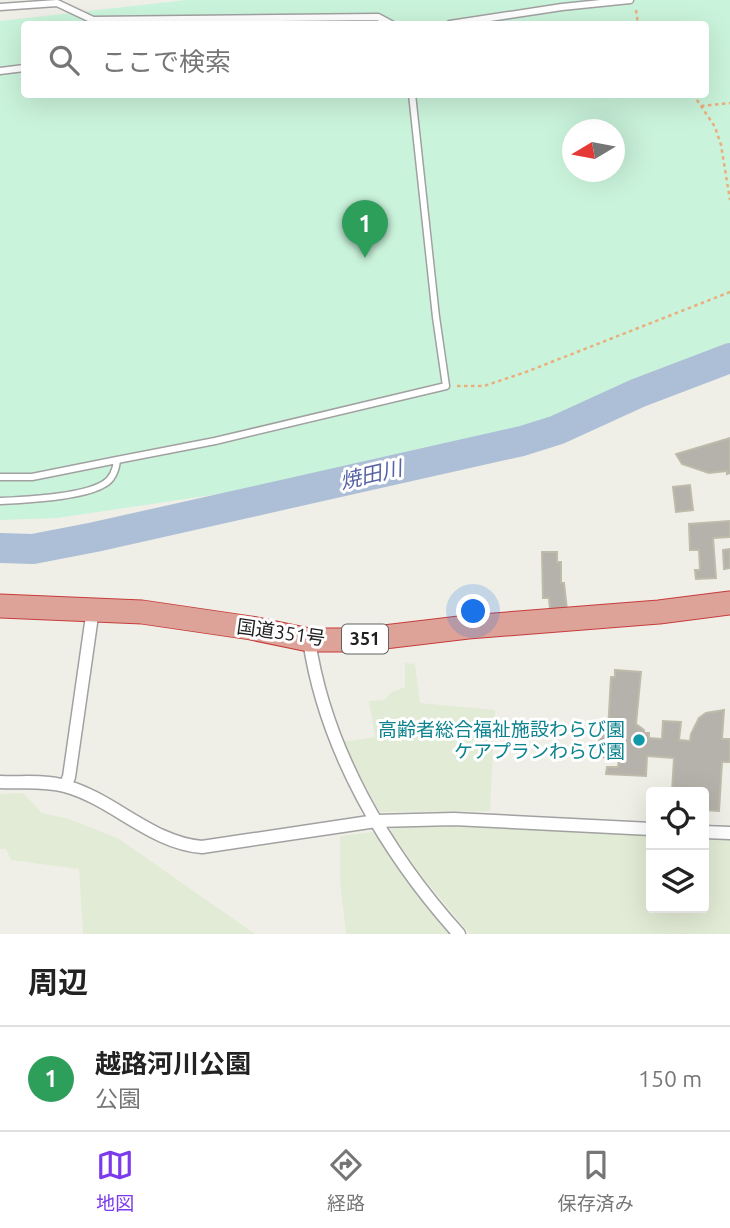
<!DOCTYPE html>
<html lang="ja">
<head>
<meta charset="utf-8">
<style>
	body { margin:0; font-family:Ubuntu,"Noto Sans JP",sans-serif; background:#f6f6f6; color:#222 }
	.controls { position:absolute; right:21px; bottom:21px; display:grid; overflow:hidden; border-radius:7px; box-shadow:0 7px 28px #0002 }
	.controls button { width:63px; height:63px; display:grid; place-items:center; padding:0; border:0; border-bottom:2px solid #e0e0e0; background:#fff; color:#222; font:35px sans-serif }
	.compass { position:absolute; left:562px; top:119px; width:63px; height:63px; border-radius:50%; background:#fff; box-shadow:0 7px 28px #0002; rotate:260deg }
	.you { position:absolute; left:474px; top:612px; width:24px; height:24px; margin:-18px; border:5px solid #fff; border-radius:50%; background:#1a73e8; box-shadow:0 0 0 10px #1a73e833 }
	.badge { display:grid; place-items:center; width:46px; height:46px; border-radius:50%; background:#7c3aed; color:#fff; font-size:23px; font-weight:700 }
	.pin { position:absolute; translate:-50% -58px; filter:drop-shadow(0 2px 4px #0008) }
	.pin::after { content:''; position:absolute; top:37px; width:24px; height:21px; background:inherit; clip-path:polygon(0 0,100% 0,50% 100%) }
	.list { margin:0; padding:0; list-style:none }
	h2 { display:flex; justify-content:space-between; align-items:center; height:91px; margin:0; padding:0 28px; font-size:30px }
	h2 small { font-size:23px; font-weight:400; color:#767676 }
	.list li { display:grid; grid-template-columns:46px 1fr auto; gap:21px; align-items:center; box-sizing:border-box; height:105px; padding:0 28px; border-top:2px solid #e0e0e0 }
	.list b { display:block; font-size:26px; white-space:nowrap }
	.list p { margin:0; font-size:23px; white-space:nowrap; color:#767676 }
	.list em { font-size:23px; font-style:normal; color:#767676 }
	.icon { flex:none; width:38px; height:38px; fill:none; stroke:currentColor; stroke-width:2; stroke-linecap:round; stroke-linejoin:round }
	.map { position:relative; flex:none; width:730px; height:934px; overflow:hidden }
	.search { position:absolute; background:#fff; box-shadow:0 7px 28px #0002; left:21px; right:21px; top:21px; height:77px; display:flex; align-items:center; gap:18px; box-sizing:border-box; padding:0 24px; border-radius:7px; color:#767676; font-size:26px }
	.sheet { height:196px; background:#fff }
	nav { display:flex; justify-content:space-around; align-items:center; box-sizing:border-box; height:98px; border-top:2px solid #e0e0e0; background:#fff; font-size:19px; color:#767676 }
	nav a { display:grid; justify-items:center; gap:4px }
	nav .on { color:#7c3aed }
	.map>svg:first-child { display:block }
	.farmland { fill:#e2ebd5 }
	.park { fill:#caf3db; fill-rule:evenodd }
	.lines { fill:none; stroke-linecap:round; stroke-linejoin:round }
	.river { stroke:#adbfd7; stroke-width:30 }
	.building { fill:#b4b2aa; stroke:#bfbbab; stroke-width:2 }
	.lane-casing { stroke:#a1a1a1; stroke-width:9 }
	.street-casing { stroke:#a1a1a1; stroke-width:15 }
	.highway-casing { stroke:#c73b3b; stroke-width:25 }
	.path { stroke:#eaae7d; stroke-width:2.5; stroke-dasharray:3.5 3.5; stroke-linecap:butt }
	.lane { stroke:#fff; stroke-width:6 }
	.street { stroke:#fff; stroke-width:12 }
	.highway { stroke:#dda398; stroke-width:23 }
	.culture-dot { fill:#0f9aa8; stroke:#fff; stroke-width:2.5 }
	.labels { text-anchor:middle; stroke-width:6; stroke-linejoin:round; paint-order:stroke }
	.shield { fill:#fff; stroke:#636363; stroke-width:2 }
	.shield-label { font-size:18px; font-weight:bold; fill:#202020 }
	.street-label { font-size:19px; fill:#202020; stroke:#fff }
	.culture-label { font-size:19px; fill:#0d838f; stroke:#fff; text-anchor:end }
	.water-label { font-size:21px; font-style:italic; fill:#5763a5; stroke:#fff }
</style>
</head>
<body>
<div class="map">
<svg width="730" height="934" viewBox="0 0 730 934">
	<rect width="100%" height="100%" fill="#efefe7"/>
	<path class="farmland" d="M405,663L415,664L420,703L495,710L490,811L380,812L342,742L375,737L369,701L385,700L390,693L405,687Z
		M23,793L42,813L69,819L119,839L255,934H83L79,869L11,860L6,849H0V794Z
		M395,827H482L651,835V908H704V838L730,840V934H470L424,879L390,831Z
		M373,832L436,919L450,934H346L340,882V836Z"/>
	<path class="park" d="M186,0H730V344L639,379L564,415L423,454L260,488L57,518L0,520V21ZM24,24H706V94H24ZM572,130H614V172H572Z"/>
	<g class="lines">
		<path class="river" d="M0,548L33,549L95,537L522,441L557,430L638,393L730,358"/>
	</g>
	<path class="building" d="M730,438V473L727,474V471L709,473L682,464L676,454Z
		M690,485L693,510L676,512L673,487Z
		M730,521V537L713,538L716,578L696,579L695,570H700L699,550H690L689,524Z
		M730,549V568L724,569L723,550Z
		M542,552H557V562H561V583H564L567,610H550L549,598H543Z
		M615,670L641,672L636,724L644,730V733H649V738L662,739L663,721L681,722L679,740L690,741L691,734L699,718L706,713L724,710L722,739H730V762H722L719,811L704,810V792H672L674,758L647,756L646,776L606,774L607,767H618L619,758L598,757L600,730L608,731L611,677H615Z"/>
	<g class="lines">
		<g class="lane-casing">
			<path id="lane" d="M0,7L57,3L93,20L378,17L391,24
				M450,24L562,7L630,0
				M0,71L24,68
				M0,477H32L117,460
				M0,501C25,500 83,497 104,484C113,479 116,470 117,460L215,441L446,386L436,317L412,94"/>
		</g>
		<g class="street-casing">
			<path id="street" d="M309,640C325,749 386,853 459,934
				M0,782C21,783 44,780 65,786C113,799 151,843 202,847L376,821L454,819L651,829
				M65,786L69,777L93,609
				M704,832L730,833"/>
		</g>
		<g class="highway-casing">
			<path id="highway" d="M0,606L142,612L251,628L309,640H359L468,627L659,612L730,603"/>
		</g>
		<path class="path" d="M636,10L638,24
			M693,94L715,127L721,145L730,200
			M701,106L730,103
			M457,386H484L526,372L730,292"/>
		<use href="#lane" class="lane"/>
		<use href="#street" class="street"/>
		<use href="#highway" class="highway"/>
	</g>
	<circle class="culture-dot" cx="639" cy="740" r="7"/>
	<g class="labels">
		<rect class="shield" x="342" y="624.5" width="46" height="29" rx="5"/>
		<g class="shield-label">
			<text x="365" y="645">351</text>
		</g>
		<g class="street-label">
			<text transform="translate(281 632) rotate(8)" y="7">国道351号</text>
		</g>
		<g class="culture-label">
			<text x="625" y="736">高齢者総合福祉施設わらび園<tspan x="625" dy="22">ケアプランわらび園</tspan></text>
		</g>
		<g class="water-label">
			<text transform="translate(371 475) rotate(-13)" y="7">焼田川</text>
		</g>
	</g>
</svg>
<div class="controls">
<button><svg class="icon" aria-label="locate" viewBox="0 0 24 24"><circle cx="12" cy="12" r="6"/><path d="M12 2v4M12 18v4M2 12h4M18 12h4"/></svg></button>
<button><svg class="icon" aria-label="layers" viewBox="0 0 24 24"><path d="M12 4l9 5-9 5-9-5zM3 14l9 5 9-5"/></svg></button>
</div>
<svg class="compass" viewBox="-18 -18 36 36"><path d="M0-13l5 13h-10z" fill="#e53935"/><path d="M0 13l5-13h-10z" fill="#767676"/></svg>
<div class="you"></div>
<div class="pin badge" style="left:365px;top:258px;background:#2e9e5b">1</div>
<div class="search"><svg class="icon" aria-label="search" viewBox="0 0 24 24"><circle cx="10" cy="10" r="6"/><path d="M15 15l6 6"/></svg>ここで検索</div>
</div>
<section class="sheet">
<h2>周辺<small></small></h2>
<ul class="list">
<li><span class="badge" style="background:#2e9e5b">1</span><div><b>越路河川公園</b><p>公園</p></div><em>150 m</em></li>
</ul>
</section>
<nav>
<a class="on"><svg class="icon" aria-label="map" viewBox="0 0 24 24"><path d="M3 6l6-2 6 2 6-2v14l-6 2-6-2-6 2zM9 4v14M15 6v14"/></svg>地図</a>
<a><svg class="icon" aria-label="directions" viewBox="0 0 24 24"><path d="M12 3l9 9-9 9-9-9zM9 14v-3h6M13 9l2 2-2 2"/></svg>経路</a>
<a><svg class="icon" aria-label="saved" viewBox="0 0 24 24"><path d="M7 4h10v16l-5-4-5 4z"/></svg>保存済み</a>
</nav>
</body>
</html>
